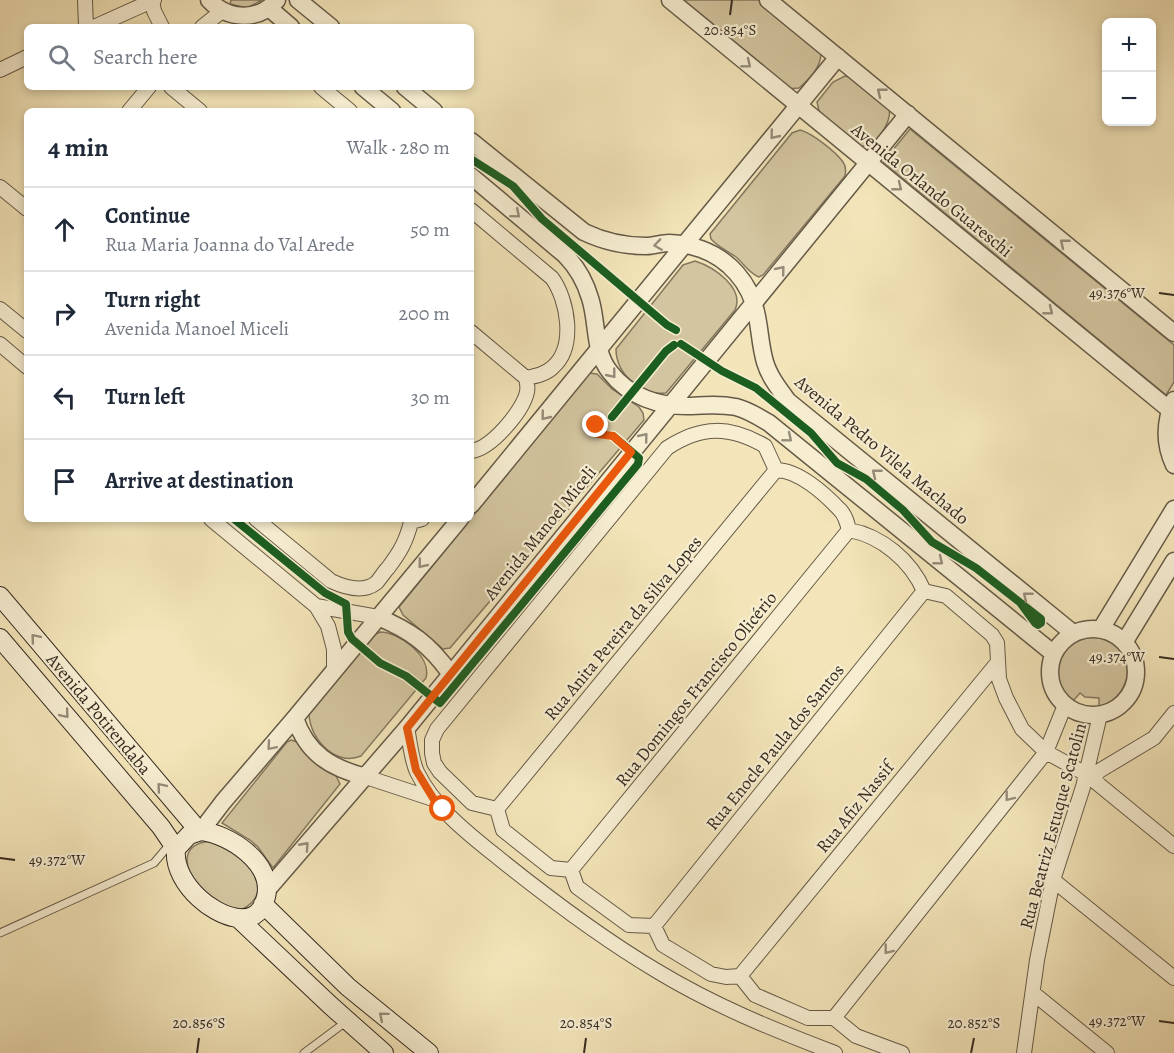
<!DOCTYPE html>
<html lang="en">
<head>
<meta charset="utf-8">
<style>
	body { margin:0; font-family:Alegreya,serif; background:#f2f2f3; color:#1f2937 }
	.controls { position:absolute; right:18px; top:18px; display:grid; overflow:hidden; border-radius:9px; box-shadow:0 3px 9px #0003 }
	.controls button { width:54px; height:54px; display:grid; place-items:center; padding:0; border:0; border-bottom:2px solid #e0e1e3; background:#fff; color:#1f2937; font:30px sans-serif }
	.stop { position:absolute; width:18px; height:18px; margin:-14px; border:4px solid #ea580c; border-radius:50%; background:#fff }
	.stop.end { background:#ea580c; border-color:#fff; box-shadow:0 2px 6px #0008 }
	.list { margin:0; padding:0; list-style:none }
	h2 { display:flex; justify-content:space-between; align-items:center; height:78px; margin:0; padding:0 24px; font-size:26px }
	h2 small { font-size:20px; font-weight:400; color:#747a83 }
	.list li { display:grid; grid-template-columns:39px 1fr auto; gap:18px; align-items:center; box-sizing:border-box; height:84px; padding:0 24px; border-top:2px solid #e0e1e3 }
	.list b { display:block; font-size:22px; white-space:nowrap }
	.list p { margin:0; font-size:20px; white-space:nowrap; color:#747a83 }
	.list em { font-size:20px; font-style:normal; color:#747a83 }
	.icon { flex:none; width:33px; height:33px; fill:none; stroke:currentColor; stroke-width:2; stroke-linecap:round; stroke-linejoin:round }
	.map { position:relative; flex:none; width:1174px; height:1053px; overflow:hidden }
	.search { position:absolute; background:#fff; box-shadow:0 3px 9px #0003; left:24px; top:24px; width:450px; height:66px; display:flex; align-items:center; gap:15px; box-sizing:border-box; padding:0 21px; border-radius:9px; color:#747a83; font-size:22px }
	.panel { position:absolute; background:#fff; box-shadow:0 3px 9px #0003; left:24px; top:108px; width:450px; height:414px; border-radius:9px }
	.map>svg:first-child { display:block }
	.green { fill:#d3c59f; stroke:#847860; stroke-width:1.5 }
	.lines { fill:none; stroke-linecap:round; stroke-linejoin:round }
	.service-casing { stroke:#655a47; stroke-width:9 }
	.minor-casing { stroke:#655a47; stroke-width:16 }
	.tertiary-casing { stroke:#655a47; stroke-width:19 }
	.secondary-casing { stroke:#362b21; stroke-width:20 }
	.service { stroke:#f7eed2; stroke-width:7 }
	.minor { stroke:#f7eed2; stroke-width:14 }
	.tertiary { stroke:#f7eed2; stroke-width:16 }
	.secondary { stroke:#f7eed2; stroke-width:18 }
	.cycleway-casing { stroke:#f7eed2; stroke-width:11 }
	.cycleway { stroke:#1b5e20; stroke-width:8 }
	.oneway { stroke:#968c7a }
	.route { stroke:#ea580c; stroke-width:8 }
	.ticks { fill:none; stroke:#362b21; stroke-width:2 }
	.labels { text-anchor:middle; stroke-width:4.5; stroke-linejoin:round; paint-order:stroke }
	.street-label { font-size:18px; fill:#362b21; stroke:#f7eed2 }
	.ticks-label { font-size:15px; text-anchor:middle; fill:#362b21; stroke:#f7eed2; stroke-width:4.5; stroke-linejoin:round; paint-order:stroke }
</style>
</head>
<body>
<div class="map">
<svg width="1174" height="1053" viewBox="0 0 1174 1053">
	<rect width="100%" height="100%" fill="#f3e5b9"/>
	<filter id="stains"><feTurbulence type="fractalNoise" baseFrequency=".00333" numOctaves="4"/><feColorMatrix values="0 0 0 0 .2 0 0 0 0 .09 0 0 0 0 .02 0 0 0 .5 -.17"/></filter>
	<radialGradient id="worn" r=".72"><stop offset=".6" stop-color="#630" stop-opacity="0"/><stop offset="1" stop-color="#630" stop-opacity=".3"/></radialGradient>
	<path class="green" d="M231,0H262L247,8L230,4Z
		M678,0H760L821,50C822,66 811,78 799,88L787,89Z
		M845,76L850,77L889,109C892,119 880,139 871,144C868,146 864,146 860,146L820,115L817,102L833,82Z
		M910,129L1174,345V382L1166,395L883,162Z
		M800,130C812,133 836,152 843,162C846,166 846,171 845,176L763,275L759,277C749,273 744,264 736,257C728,251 718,247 711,239L710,234L792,133Z
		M695,261C714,267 745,288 735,310L666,393C641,396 616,374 616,349L683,265Z
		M589,373L597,374L612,389L639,407L643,413L644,420L450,648L443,649L403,615L399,607Z
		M380,632C399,632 432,656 426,678L361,756C335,767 309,738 309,713L374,635Z
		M1087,636C1091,636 1098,636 1102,637C1139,648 1134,697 1099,707V698L1085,697L1080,693L1073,701C1047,677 1055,648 1087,636Z
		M291,740L297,742L314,761L335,774L340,784L273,868L258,847L250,840L222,823L287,742Z
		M211,841C220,845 230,849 238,854C242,856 245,861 247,864C261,881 264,897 243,909C231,908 216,904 207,897C204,894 201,888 198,885C183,866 180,844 211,841Z"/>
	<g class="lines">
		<g class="service-casing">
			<path id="service" d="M0,933L154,863L170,844
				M304,1053L347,1021"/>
		</g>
		<g class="minor-casing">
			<path id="minor" d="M85,0L86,27
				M152,0L154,11L162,27
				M94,27L154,0
				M202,27L222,11
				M0,70L27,57
				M171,87L200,111
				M321,87L350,111
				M129,111L149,87
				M0,187L27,209
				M471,210L552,278C568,300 576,347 553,367C546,374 536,376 526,378C527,382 528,387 527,392C523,411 491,449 471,451
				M0,309L27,331
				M471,332L526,378
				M0,344L27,367
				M211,519L316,606L328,626L334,649V669
				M256,519L331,581C344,587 363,593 376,583C380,579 384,572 388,568C400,552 406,542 411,522L422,519
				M316,606L378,617
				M407,728C410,741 411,759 417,772C435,809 470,835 501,860C551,900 603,939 657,971C713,1005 774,1030 835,1053
				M366,777L433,799
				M1093,779L1099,771L1154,738L1174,713
				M497,809L776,470
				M571,870L849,530
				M1053,880L1174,978
				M654,926L924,591
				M740,976L998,662
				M1033,993L1107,1053
				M834,1018L1046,752L1065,705
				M902,1053L856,1036L834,1018H808L755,995L740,976L726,977L711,974L663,945L654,926L629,925L577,887L571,870L551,868L503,830L497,809L472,803L440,772L434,763L432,753V740L437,729L667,448C702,425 730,426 765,446L776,470C798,470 824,493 839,509C845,514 847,522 849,530C882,536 911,561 924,591L946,596L992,635L997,643L999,679L1006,698L1022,729L1046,752L1086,774L1174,846
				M1024,1053L1037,960L1053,880L1083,787L1100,715"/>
		</g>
		<g class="tertiary-casing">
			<path id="tertiary" d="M209,0C228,20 258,22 277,0
				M298,0L331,27
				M670,0L1170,410
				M768,0L1174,333
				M269,8L291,27
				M363,87L392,111
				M405,87L434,111
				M471,141L584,232C605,242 623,246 646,246C654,246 661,243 669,243C678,243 692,246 701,249C729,259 750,283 756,312C760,328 760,345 765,362C769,376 779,389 788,401L1073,633
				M471,176L565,255C577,267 585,281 590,298C598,322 593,351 610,372C629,397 660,407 691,406C706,405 721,404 736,407C748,410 759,417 769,423L1054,654
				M1174,400C1165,421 1164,444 1174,465
				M471,505L838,57
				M378,617C411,631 429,644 450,673
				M1050 672a43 43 0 1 1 86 0a43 43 0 1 1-86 0Z
				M1101,629L1174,509
				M1125,641L1174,561
				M295,718C307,754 331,768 366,777
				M201,831L223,802L295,718L460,519
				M267,890L407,728L908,114"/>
		</g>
		<g class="secondary-casing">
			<path id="secondary" d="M0,596L199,831
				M0,638L161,827L176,849
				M201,831C229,834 274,863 266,897C257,934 217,915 199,898C186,886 174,868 176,849L189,835Z
				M263,904L348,987L429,1053
				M239,919L330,1005L384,1053"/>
		</g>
		<use href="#service" class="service"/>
		<use href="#minor" class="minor"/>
		<use href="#tertiary" class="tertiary"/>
		<use href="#secondary" class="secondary"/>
		<g class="cycleway-casing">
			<path id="cycleway" d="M471,159L513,186L542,219L667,325L676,330
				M681,344L722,371L756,388L811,433L837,463L866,479L903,510L932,542L976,568L1041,619V623L1038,625L1035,623L1021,604
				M612,417L666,351L674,345
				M234,519L325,593L346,604L348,632L352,639L380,663L406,676L440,703L638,464L639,458L613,436"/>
		</g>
		<use href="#cycleway" class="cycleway"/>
	</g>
	<defs><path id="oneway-chevron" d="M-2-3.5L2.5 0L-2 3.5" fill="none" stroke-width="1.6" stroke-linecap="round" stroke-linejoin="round" transform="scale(1.5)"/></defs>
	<g class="oneway">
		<use href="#oneway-chevron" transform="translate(747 64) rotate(39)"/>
		<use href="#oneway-chevron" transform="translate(881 92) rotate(-141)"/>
		<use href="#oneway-chevron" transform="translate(774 135) rotate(129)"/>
		<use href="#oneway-chevron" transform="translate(898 187) rotate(39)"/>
		<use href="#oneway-chevron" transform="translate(516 214) rotate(40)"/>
		<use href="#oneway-chevron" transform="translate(1064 243) rotate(-141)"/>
		<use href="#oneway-chevron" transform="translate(658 245) rotate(172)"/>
		<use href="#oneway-chevron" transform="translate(781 270) rotate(-51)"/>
		<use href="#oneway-chevron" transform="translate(1049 311) rotate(39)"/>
		<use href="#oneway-chevron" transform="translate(612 374) rotate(51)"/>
		<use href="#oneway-chevron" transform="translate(545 416) rotate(129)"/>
		<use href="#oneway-chevron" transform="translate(644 437) rotate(-51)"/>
		<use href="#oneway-chevron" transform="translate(788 438) rotate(39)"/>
		<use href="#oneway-chevron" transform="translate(876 473) rotate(-141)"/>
		<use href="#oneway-chevron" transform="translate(939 561) rotate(39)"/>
		<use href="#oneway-chevron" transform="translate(422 564) rotate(129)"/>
		<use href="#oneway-chevron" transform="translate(1027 596) rotate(-141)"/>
		<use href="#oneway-chevron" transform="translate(35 638) rotate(-130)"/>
		<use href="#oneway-chevron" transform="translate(65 714) rotate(50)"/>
		<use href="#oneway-chevron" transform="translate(271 746) rotate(131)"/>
		<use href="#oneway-chevron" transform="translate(161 787) rotate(-130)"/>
		<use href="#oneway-chevron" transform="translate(1009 797) rotate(128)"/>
		<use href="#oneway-chevron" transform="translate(305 846) rotate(-48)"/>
		<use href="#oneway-chevron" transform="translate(888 950) rotate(128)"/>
		<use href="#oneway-chevron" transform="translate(383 1016) rotate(-140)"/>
	</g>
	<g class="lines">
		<path class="route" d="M443,809L433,798L416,770L407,728L631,452L613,436L598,434L596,425"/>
	</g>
	<path class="ticks" d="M730,15L732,0M1159,293L1174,295M1159,657L1174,659M0,858L15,860M1159,1021L1174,1023M197,1053L199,1038M584,1053L586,1038M971,1053L974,1038"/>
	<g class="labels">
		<g class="street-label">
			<text transform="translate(932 190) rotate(39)" y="6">Avenida Orlando Guareschi</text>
			<text transform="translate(882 450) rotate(40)" y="6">Avenida Pedro Vilela Machado</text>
			<text transform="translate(540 533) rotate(-51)" y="6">Avenida Manoel Miceli</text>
			<text transform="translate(623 628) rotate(-50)" y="6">Rua Anita Pereira da Silva Lopes</text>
			<text transform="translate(696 689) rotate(-51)" y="6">Rua Domingos Francisco Olicério</text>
			<text transform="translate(99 714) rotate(50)" y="6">Avenida Potirendaba</text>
			<text transform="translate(775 747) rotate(-51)" y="6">Rua Enocle Paula dos Santos</text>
			<text transform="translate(855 807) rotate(-51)" y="6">Rua Afiz Nassif</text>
			<text transform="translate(1053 826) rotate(-75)" y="6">Rua Beatriz Estuque Scatolin</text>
		</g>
	</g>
	<g class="ticks-label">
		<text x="730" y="35">20.854°S</text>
		<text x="1117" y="298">49.376°W</text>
		<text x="1117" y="662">49.374°W</text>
		<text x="57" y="865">49.372°W</text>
		<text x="1117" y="1026">49.372°W</text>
		<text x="199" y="1028">20.856°S</text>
		<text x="586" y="1028">20.854°S</text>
		<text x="974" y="1028">20.852°S</text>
	</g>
	<rect width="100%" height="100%" filter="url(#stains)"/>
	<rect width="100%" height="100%" fill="url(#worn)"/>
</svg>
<div class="controls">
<button>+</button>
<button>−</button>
</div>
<div class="stop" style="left:443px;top:809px"></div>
<div class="stop end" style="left:596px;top:425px"></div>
<div class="search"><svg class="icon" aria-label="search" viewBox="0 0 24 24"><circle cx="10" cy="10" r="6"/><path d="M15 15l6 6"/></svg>Search here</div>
<section class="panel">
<h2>4 min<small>Walk · 280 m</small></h2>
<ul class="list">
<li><svg class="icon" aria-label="ahead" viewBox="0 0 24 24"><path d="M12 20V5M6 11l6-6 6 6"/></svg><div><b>Continue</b><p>Rua Maria Joanna do Val Arede</p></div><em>50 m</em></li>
<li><svg class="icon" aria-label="right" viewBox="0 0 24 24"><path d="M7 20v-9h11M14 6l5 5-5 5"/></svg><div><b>Turn right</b><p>Avenida Manoel Miceli</p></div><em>200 m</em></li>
<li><svg class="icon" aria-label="left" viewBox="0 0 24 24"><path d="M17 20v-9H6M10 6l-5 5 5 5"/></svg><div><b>Turn left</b></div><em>30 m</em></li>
<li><svg class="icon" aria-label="arrive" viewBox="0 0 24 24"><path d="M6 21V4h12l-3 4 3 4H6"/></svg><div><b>Arrive at destination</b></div></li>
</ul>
</section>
</div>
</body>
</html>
